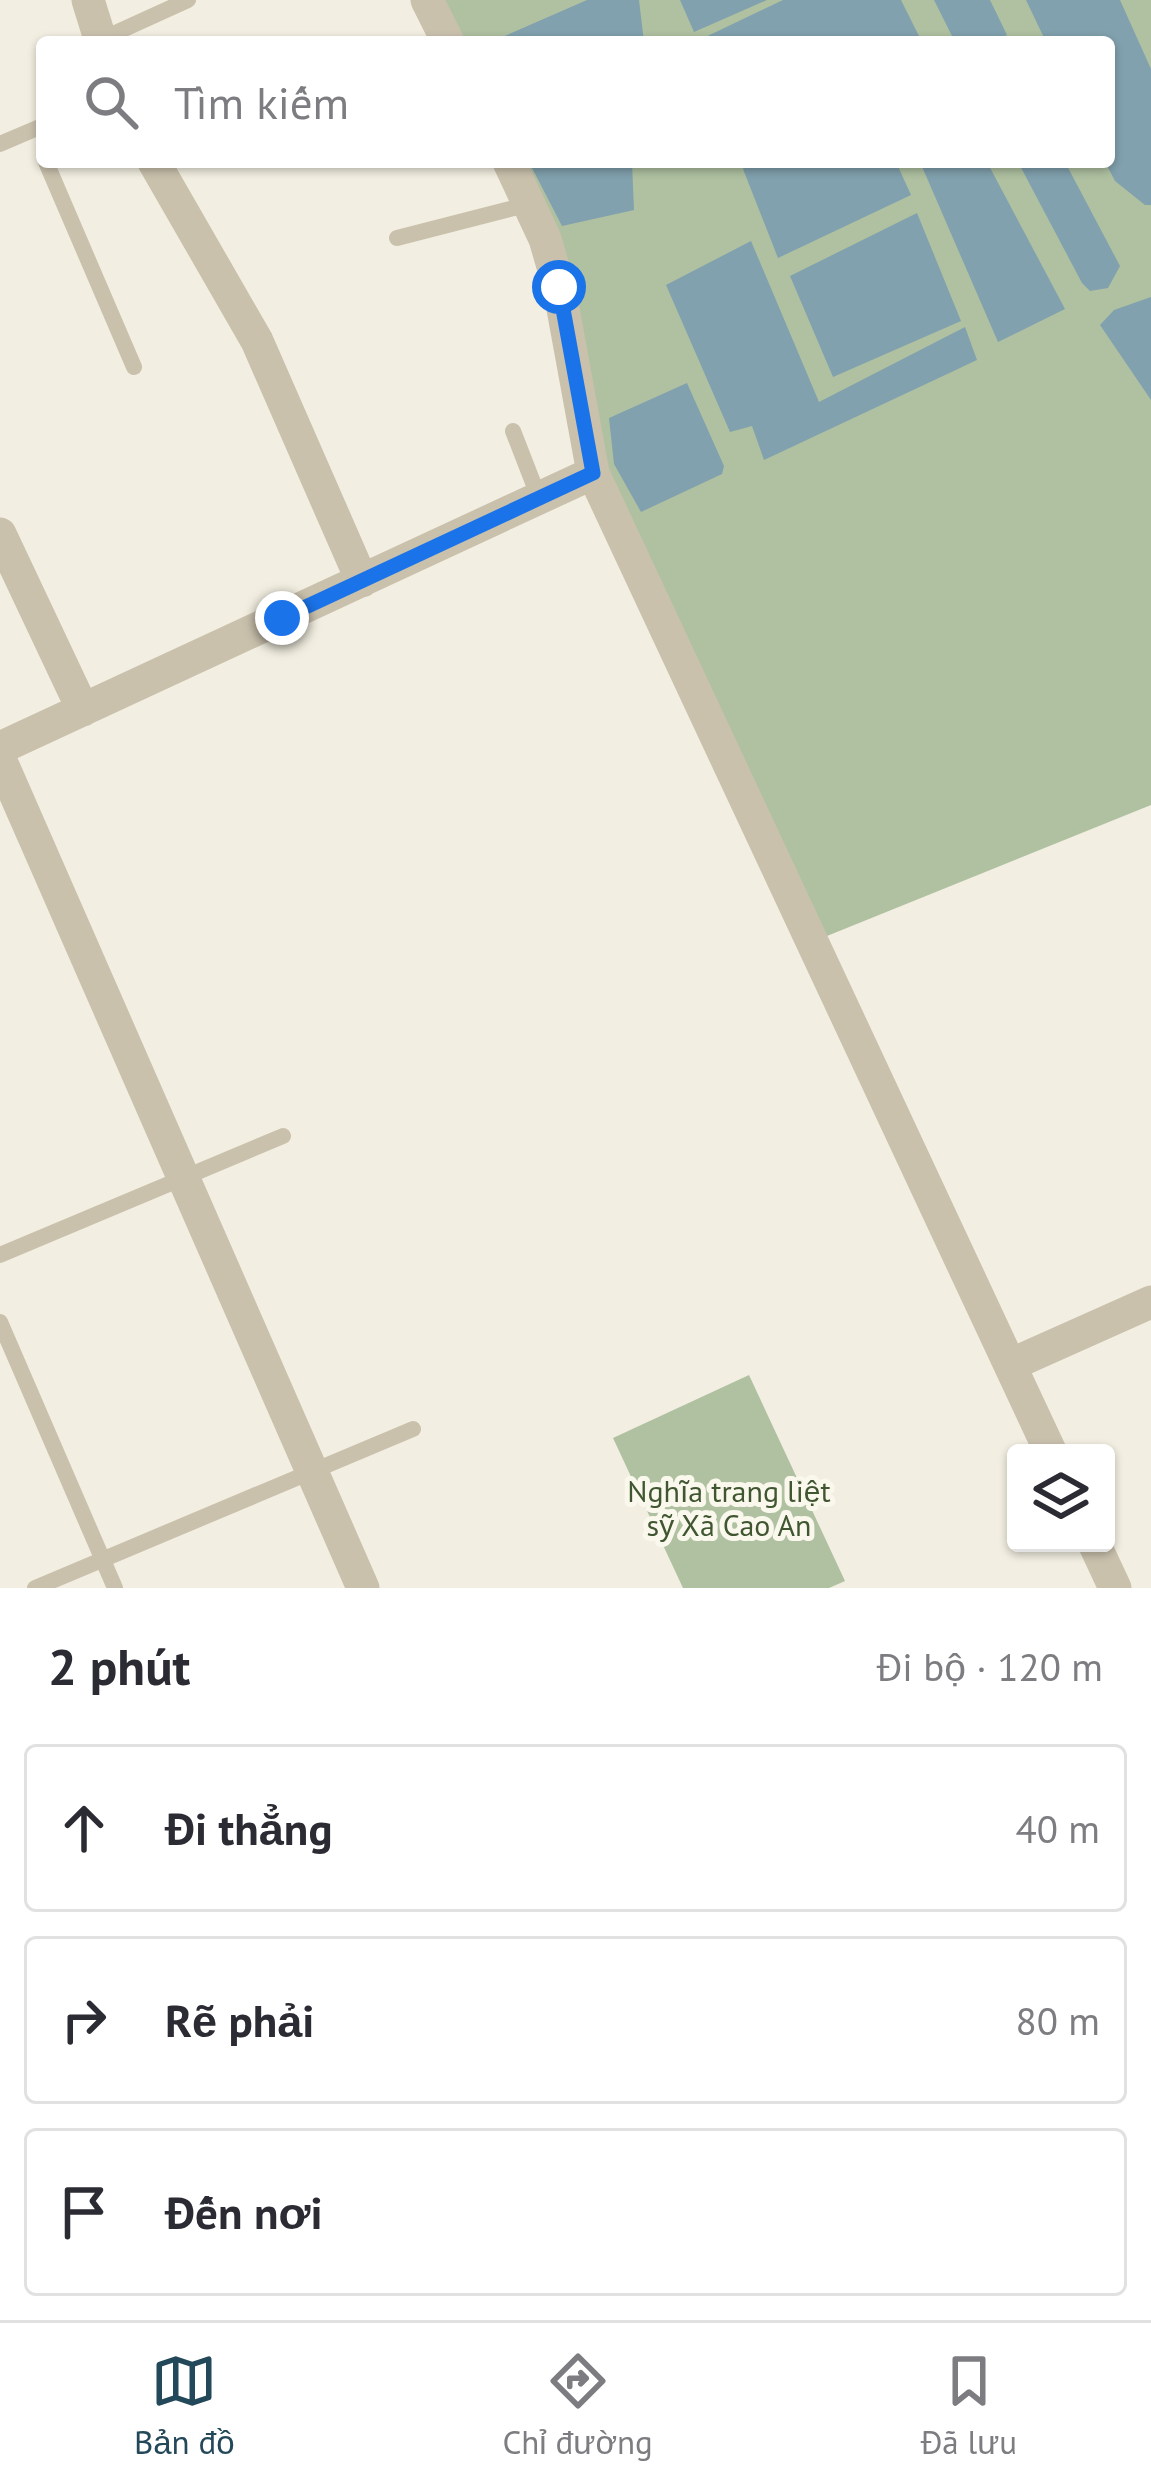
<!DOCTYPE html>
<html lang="vi">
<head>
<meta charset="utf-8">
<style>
	body { margin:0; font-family:"PT Sans",sans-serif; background:#f7f7f7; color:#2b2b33 }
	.controls { position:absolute; right:36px; bottom:36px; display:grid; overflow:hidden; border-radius:12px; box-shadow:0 3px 9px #0004 }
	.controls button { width:108px; height:108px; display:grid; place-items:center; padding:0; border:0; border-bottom:3px solid #e1e1e2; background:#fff; color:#2b2b33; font:60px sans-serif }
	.stop { position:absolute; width:36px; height:36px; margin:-27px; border:9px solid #1a73e8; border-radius:50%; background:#fff }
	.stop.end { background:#1a73e8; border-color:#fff; box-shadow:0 3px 12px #0008 }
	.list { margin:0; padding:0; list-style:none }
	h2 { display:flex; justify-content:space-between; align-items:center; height:156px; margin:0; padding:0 48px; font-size:51px }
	h2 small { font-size:39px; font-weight:400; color:#7c7c81 }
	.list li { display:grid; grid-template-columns:78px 1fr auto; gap:36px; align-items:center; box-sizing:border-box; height:168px; margin:0 24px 24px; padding:0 24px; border:3px solid #e1e1e2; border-radius:12px }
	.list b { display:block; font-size:45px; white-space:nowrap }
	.list em { font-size:39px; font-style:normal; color:#7c7c81 }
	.icon { flex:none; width:66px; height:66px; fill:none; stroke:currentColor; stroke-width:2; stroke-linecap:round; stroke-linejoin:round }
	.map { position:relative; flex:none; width:1151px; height:1588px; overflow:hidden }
	.search { position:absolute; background:#fff; box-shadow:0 3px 9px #0004; left:36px; right:36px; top:36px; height:132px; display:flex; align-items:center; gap:30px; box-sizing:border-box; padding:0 42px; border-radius:12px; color:#7c7c81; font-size:45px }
	.sheet { height:732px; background:#fff }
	nav { display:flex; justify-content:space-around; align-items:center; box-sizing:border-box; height:168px; border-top:3px solid #e1e1e2; background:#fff; font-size:33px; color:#7c7c81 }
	nav a { display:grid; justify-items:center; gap:6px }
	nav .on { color:#234859 }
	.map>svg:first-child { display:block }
	.green { fill:#afc1a1 }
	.water { fill:#81a1ae }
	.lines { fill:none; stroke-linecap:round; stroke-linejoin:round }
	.service { stroke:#cac1ad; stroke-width:16 }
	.minor { stroke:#cac1ad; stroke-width:33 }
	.route { stroke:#1a73e8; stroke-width:15 }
	.labels { text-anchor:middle; stroke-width:10; stroke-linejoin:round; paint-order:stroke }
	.park-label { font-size:30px; fill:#3f5630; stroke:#faf7ed }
</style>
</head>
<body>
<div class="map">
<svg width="1151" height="1588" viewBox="0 0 1151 1588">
	<rect width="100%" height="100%" fill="#f2eee1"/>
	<path class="green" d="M440,0H1151V805L822,938L607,471L520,162H1109V42H461Z
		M749,1375L845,1581L829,1588H683L613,1438Z"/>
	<path class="water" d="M587,0H639L644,42H491Z
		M680,0H767L694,32Z
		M783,0H901L919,36L906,42H695Z
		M934,0H990L1007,35L992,42H955Z
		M1026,0H1120L1151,69V205H1145L1115,181L1105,162H1109V42H1046Z
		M529,162H632L634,210L562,226Z
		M747,162H896L911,195L778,258L743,169Z
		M920,162H987L1065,309L998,342Z
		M1018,162H1065L1120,266L1108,288L1090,291L1082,283Z
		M917,213L961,321L833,377L790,276Z
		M751,241L819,402L965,327L977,360L764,460L752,426L730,432L666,285Z
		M1151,297V400L1100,325L1114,310Z
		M687,383L724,466L722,474L641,512L614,464L609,418Z"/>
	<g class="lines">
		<path class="service" d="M100,40L188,0
			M0,144L42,126
			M46,162L134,367
			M397,238L529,204
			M513,431L539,498
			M0,1255L283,1136
			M0,1322L115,1588
			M35,1588L413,1429"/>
		<path class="minor" d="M88,0L101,42
			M427,0L448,42
			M154,162L257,341L362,581
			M509,162L545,239L559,287L593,473L1051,1453
			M0,534L83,710
			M0,748L593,473
			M0,759L363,1588
			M1010,1365L1151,1302
			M1094,1543L1115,1588"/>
	</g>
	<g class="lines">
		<path class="route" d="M282,618L593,473L559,287"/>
	</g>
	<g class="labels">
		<g class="park-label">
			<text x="729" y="1502">Nghĩa trang liệt<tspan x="729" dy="34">sỹ Xã Cao An</tspan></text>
		</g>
	</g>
</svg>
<div class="controls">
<button><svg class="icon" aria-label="layers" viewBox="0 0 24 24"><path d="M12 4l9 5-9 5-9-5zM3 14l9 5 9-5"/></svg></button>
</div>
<div class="stop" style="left:559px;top:287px"></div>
<div class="stop end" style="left:282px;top:618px"></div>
<div class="search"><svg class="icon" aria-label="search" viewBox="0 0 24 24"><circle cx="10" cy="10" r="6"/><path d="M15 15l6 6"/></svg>Tìm kiếm</div>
</div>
<section class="sheet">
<h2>2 phút<small>Đi bộ · 120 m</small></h2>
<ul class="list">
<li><svg class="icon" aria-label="ahead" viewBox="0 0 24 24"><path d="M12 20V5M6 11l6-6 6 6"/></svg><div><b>Đi thẳng</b></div><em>40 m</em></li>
<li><svg class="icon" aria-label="right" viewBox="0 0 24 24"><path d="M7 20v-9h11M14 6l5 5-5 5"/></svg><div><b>Rẽ phải</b></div><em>80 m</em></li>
<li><svg class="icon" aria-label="arrive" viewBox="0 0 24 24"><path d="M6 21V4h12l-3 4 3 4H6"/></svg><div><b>Đến nơi</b></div></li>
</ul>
</section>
<nav>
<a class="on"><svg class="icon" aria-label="map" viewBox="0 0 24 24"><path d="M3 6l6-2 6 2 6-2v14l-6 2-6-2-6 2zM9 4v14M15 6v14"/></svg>Bản đồ</a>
<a><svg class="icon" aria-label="directions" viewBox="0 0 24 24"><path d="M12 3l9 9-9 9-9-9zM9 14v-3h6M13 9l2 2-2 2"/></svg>Chỉ đường</a>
<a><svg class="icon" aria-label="saved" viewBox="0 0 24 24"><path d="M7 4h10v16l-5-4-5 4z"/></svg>Đã lưu</a>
</nav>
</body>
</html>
